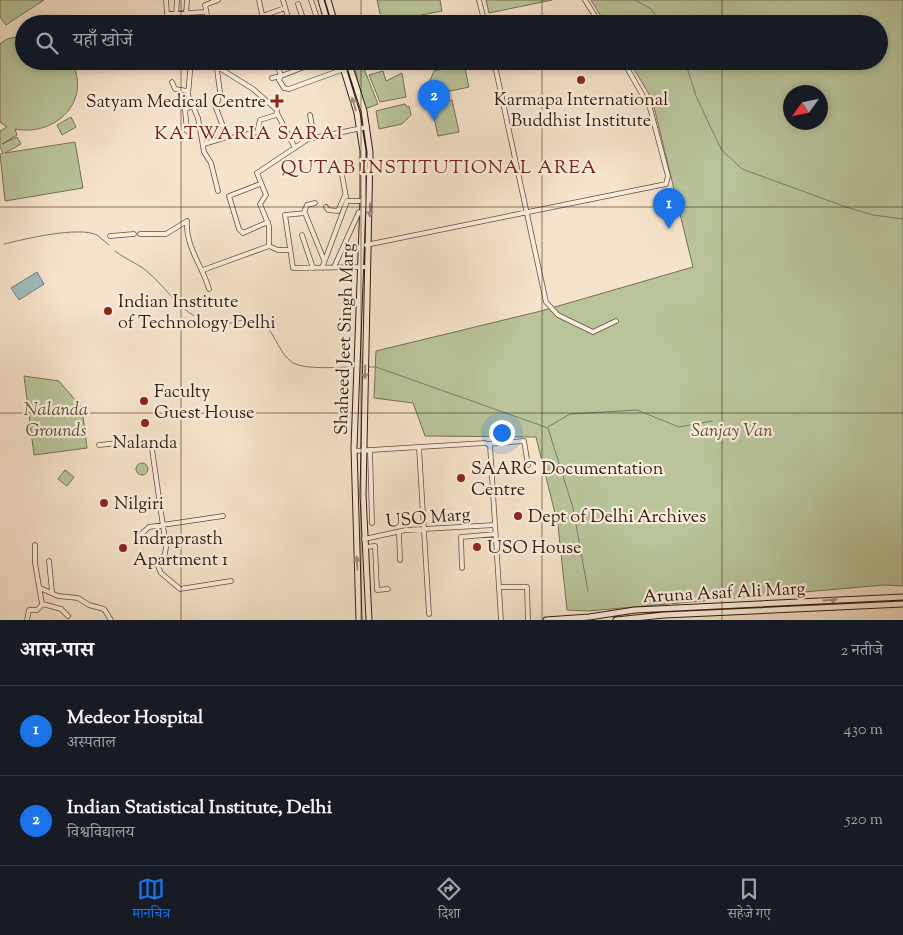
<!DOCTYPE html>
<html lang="hi">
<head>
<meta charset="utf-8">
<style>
	body { margin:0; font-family:"Sorts Mill Goudy","Noto Serif Devanagari",serif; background:#242831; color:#f1f3f6 }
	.compass { position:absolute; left:783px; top:85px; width:45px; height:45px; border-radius:50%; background:#171b24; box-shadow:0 2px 8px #0003; rotate:237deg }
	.you { position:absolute; left:501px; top:432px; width:18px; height:18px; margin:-12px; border:4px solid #fff; border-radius:50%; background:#1a73e8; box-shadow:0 0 0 8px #1a73e833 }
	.badge { display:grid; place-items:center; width:32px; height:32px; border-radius:50%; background:#1a73e8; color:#fff; font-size:16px; font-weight:700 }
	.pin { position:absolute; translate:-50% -41px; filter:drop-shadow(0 1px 2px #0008) }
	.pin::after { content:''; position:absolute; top:26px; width:18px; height:15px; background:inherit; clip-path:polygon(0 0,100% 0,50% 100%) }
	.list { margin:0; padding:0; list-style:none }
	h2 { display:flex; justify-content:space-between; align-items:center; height:65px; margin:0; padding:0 20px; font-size:21px }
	h2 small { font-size:16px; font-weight:400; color:#9ea1a6 }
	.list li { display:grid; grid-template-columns:32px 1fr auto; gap:15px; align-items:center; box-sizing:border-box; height:90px; padding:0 20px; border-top:1px solid #363941 }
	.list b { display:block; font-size:19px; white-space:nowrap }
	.list p { margin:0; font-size:16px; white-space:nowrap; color:#9ea1a6 }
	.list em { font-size:16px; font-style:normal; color:#9ea1a6 }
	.icon { flex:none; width:28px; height:28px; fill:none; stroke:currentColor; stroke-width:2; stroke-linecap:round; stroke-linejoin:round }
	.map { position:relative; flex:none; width:903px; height:620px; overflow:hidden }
	.search { position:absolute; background:#171b24; box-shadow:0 2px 8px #0003; left:15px; right:15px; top:15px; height:55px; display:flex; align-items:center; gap:12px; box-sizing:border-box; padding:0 18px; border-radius:28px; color:#9ea1a6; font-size:19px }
	.sheet { height:245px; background:#171b24 }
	nav { display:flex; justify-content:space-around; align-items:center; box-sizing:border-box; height:70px; border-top:1px solid #363941; background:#171b24; font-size:14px; color:#9ea1a6 }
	nav a { display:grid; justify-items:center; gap:2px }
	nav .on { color:#1a73e8 }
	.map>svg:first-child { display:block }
	.green { fill:#b9c49a; stroke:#787052; fill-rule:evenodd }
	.water { fill:#9fbdbe; stroke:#767c76 }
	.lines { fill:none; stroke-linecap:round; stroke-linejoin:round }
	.stream { stroke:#767c76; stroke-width:1 }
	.minor-casing { stroke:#684d3a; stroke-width:5.5 }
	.secondary-casing { stroke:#381b0a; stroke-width:7 }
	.minor { stroke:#f9eddd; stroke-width:4 }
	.secondary { stroke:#f9eddd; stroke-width:5 }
	.oneway { fill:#a28e7e }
	.grid { fill:none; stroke:#381b0a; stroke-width:1; stroke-opacity:0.55 }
	.poi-dot { fill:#8f2418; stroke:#f9eddd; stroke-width:2 }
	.labels { text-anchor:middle; stroke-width:4.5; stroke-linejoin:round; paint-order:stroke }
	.poi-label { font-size:18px; fill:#381b0a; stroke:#f9eddd; text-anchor:start }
	.street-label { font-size:18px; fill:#381b0a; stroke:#f9eddd }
	.park-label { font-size:18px; font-style:italic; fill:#5f4e35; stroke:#f9eddd }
	.neighbourhood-label { font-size:19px; letter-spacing:1px; fill:#7a1f14; stroke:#f9eddd }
</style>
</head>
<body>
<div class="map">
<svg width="903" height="620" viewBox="0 0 903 620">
	<rect width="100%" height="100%" fill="#f6e3cb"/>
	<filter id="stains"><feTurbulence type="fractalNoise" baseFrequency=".004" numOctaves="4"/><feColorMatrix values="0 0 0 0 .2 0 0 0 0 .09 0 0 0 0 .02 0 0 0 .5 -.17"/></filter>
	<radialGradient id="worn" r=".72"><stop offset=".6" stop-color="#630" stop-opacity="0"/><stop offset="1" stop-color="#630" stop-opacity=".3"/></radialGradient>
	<path class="green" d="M0,0H44L6,25L0,17Z
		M377,0H440L442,11L382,23Z
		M486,0H552L489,13Z
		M591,0H903V586L884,585L588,611L567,610L558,525L536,437L425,436L413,403L374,398L376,351L541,311L693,267L652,99L629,61H879V24H606ZM790,92H820V122H790Z
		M24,35V61H71C93,100 56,137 15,129L17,135L2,144L17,137L21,144L5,153L75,142L83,188L5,201L0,154L3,153L0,147V131L7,127L0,122V44L7,39Z
		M353,61H361L378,104L365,109Z
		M464,64L469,87L423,97L434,71Z
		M383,71L386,81L402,73L406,97L380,102L369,75Z
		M452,100L459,132L438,136L431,104Z
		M405,104L407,107L409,106L411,115L402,124L379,129L376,111Z
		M71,117L76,127L62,135L57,125Z
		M24,376L59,381L82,408L87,448L34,455Z
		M136 469a6 6 0 1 1 12 0a6 6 0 1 1-12 0Z
		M65,470L74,477L67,486L58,479Z"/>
	<path class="water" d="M37,272L44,284L19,300L11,288Z"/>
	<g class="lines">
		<path class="stream" d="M635,0L651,9L661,24
			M685,61L696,96L721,149L742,169L846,207L873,215L903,219
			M4,244C25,239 78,226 97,235C101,238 105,242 109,245
			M115,251C126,260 140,264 150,274C170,292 184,317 212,323C229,328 246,315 257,320C275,327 277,353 293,363C306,370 339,367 354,367
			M368,367H376L548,428L573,508L588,591
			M548,427L570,414L637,410L679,427L712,421"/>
		<g class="minor-casing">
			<path id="minor" d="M166,0L167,14L206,12
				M259,0L264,24
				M283,0L290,24
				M311,0L319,24
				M479,0L485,24
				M585,0L600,24
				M298,4L305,24
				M186,14L187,0
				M176,15L177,0
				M209,24L205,5L218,0
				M239,24L285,8
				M191,61L188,95L198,118L204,152L211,163L218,191
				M216,61L220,92L216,108L227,137L231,138L257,132L260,120L276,115L277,110L253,89L216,66
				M276,61L281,76L320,61
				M494,61L546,302L558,315L593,332L616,321
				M272,78L281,76L279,80L284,88L289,89L344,69
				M172,82L175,89L187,91
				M277,113L295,148
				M310,115L314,137
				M187,131L185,110L192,105
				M204,144L227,137
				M342,175L346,197
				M260,184L229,196L239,229L243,233L268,222
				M326,207L328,210L338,211L345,195
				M304,212L307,205L315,203
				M187,221C185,246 202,265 209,289
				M140,234H166L187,221
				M302,235L313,268
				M110,236L134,234
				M366,245L666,184L668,176L650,108L623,61
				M290,250H278L269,246V226L260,204L266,195L257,173L308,139L367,127
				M324,260L305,213L285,215L293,268L368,267
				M334,267L359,212H363
				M322,268L347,201H363
				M203,270L269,246
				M488,444L524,441L528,465
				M99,445L130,442
				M419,448L429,614
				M152,449L166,547L165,554L157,564L161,573L180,589L231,581
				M370,450L372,523
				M354,451L485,443L490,445L501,620
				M399,532L400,560
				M136,539L149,527L223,516
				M364,539L406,530L495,525
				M35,545V563L42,604
				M365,547L375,546L377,590L388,589
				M49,561L52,592
				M462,568L461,537L496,534
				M499,587H527L528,620
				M40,588L58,596L78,598L89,605L104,609L111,620
				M27,620L29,610H37L43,604L61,609L68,616"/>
		</g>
		<g class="secondary-casing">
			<path id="secondary" d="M321,0L328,24
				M328,0L335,24
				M341,61L357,113L363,151V201L354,448L359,620
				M348,61L364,111L370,152L363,495L369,620
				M546,620L589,617L635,610L903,597
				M616,620L664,615L903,604"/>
		</g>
		<use href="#minor" class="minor"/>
		<use href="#secondary" class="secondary"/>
	</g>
	<defs><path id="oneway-solid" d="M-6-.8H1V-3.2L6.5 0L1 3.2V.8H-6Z" transform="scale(1.25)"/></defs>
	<g class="oneway">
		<use href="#oneway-solid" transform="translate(354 104) rotate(-106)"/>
		<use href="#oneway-solid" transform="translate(370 210) rotate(91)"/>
		<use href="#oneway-solid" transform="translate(365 372) rotate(92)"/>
		<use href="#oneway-solid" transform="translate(357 563) rotate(-93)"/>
		<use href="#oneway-solid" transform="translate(830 600) rotate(-3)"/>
	</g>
	<path class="grid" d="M181,0V24M361,0V24M542,0V24M722,0V24M181,61V620M361,61V620M542,61V620M722,61V620M0,207H903M0,413H903"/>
	<g class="poi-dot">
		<circle cx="581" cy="80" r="5"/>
		<path d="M274.5 93.5h5v5h5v5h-5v5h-5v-5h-5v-5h5z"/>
		<circle cx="108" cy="311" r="5"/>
		<circle cx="144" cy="401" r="5"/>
		<circle cx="145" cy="423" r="5"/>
		<circle cx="461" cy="478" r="5"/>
		<circle cx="104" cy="503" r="5"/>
		<circle cx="518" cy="516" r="5"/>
		<circle cx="477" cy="547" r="5"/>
		<circle cx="123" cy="548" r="5"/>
	</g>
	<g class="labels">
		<g class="poi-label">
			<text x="581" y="105" text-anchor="middle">Karmapa International<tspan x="581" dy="21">Buddhist Institute</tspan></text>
			<text x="266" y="107" text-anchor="end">Satyam Medical Centre</text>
			<text x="118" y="307">Indian Institute<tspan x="118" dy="21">of Technology Delhi</tspan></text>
			<text x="154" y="397">Faculty<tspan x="154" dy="21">Guest House</tspan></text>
			<text x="145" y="448" text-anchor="middle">Nalanda</text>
			<text x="471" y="474">SAARC Documentation<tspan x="471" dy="21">Centre</tspan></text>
			<text x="114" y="509">Nilgiri</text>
			<text x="528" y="522">Dept of Delhi Archives</text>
			<text x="133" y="544">Indraprasth<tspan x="133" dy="21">Apartment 1</tspan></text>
			<text x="487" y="553">USO House</text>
		</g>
		<g class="street-label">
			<text transform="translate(344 339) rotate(-88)" y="6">Shaheed Jeet Singh Marg</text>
			<text transform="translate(428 517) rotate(-5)" y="6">USO Marg</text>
			<text transform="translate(724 592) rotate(-3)" y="6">Aruna Asaf Ali Marg</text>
		</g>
		<g class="park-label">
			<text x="56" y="415">Nalanda<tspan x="56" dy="21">Grounds</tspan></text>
			<text x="732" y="436">Sanjay Van</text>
		</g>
		<g class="neighbourhood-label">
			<text x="249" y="139">KATWARIA SARAI</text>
			<text x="439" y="173">QUTAB INSTITUTIONAL AREA</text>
		</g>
	</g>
	<rect width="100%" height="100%" filter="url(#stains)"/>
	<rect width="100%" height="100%" fill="url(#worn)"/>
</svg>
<svg class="compass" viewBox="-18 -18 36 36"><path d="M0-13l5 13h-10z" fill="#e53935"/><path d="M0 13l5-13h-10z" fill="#9ea1a6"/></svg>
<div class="you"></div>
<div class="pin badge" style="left:669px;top:229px">1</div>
<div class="pin badge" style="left:434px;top:121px">2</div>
<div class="search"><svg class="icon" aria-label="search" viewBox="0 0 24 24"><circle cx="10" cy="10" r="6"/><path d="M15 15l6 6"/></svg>यहाँ खोजें</div>
</div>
<section class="sheet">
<h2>आस-पास<small>2 नतीजे</small></h2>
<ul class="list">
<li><span class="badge">1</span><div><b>Medeor Hospital</b><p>अस्पताल</p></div><em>430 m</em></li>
<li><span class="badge">2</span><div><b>Indian Statistical Institute, Delhi</b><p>विश्वविद्यालय</p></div><em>520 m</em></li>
</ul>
</section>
<nav>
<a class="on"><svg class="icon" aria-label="map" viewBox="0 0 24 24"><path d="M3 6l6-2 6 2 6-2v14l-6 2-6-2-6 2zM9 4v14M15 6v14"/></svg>मानचित्र</a>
<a><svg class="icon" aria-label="directions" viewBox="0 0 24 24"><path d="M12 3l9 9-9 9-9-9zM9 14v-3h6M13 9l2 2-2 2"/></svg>दिशा</a>
<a><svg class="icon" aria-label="saved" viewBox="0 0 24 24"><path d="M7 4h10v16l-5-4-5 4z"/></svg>सहेजे गए</a>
</nav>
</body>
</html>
